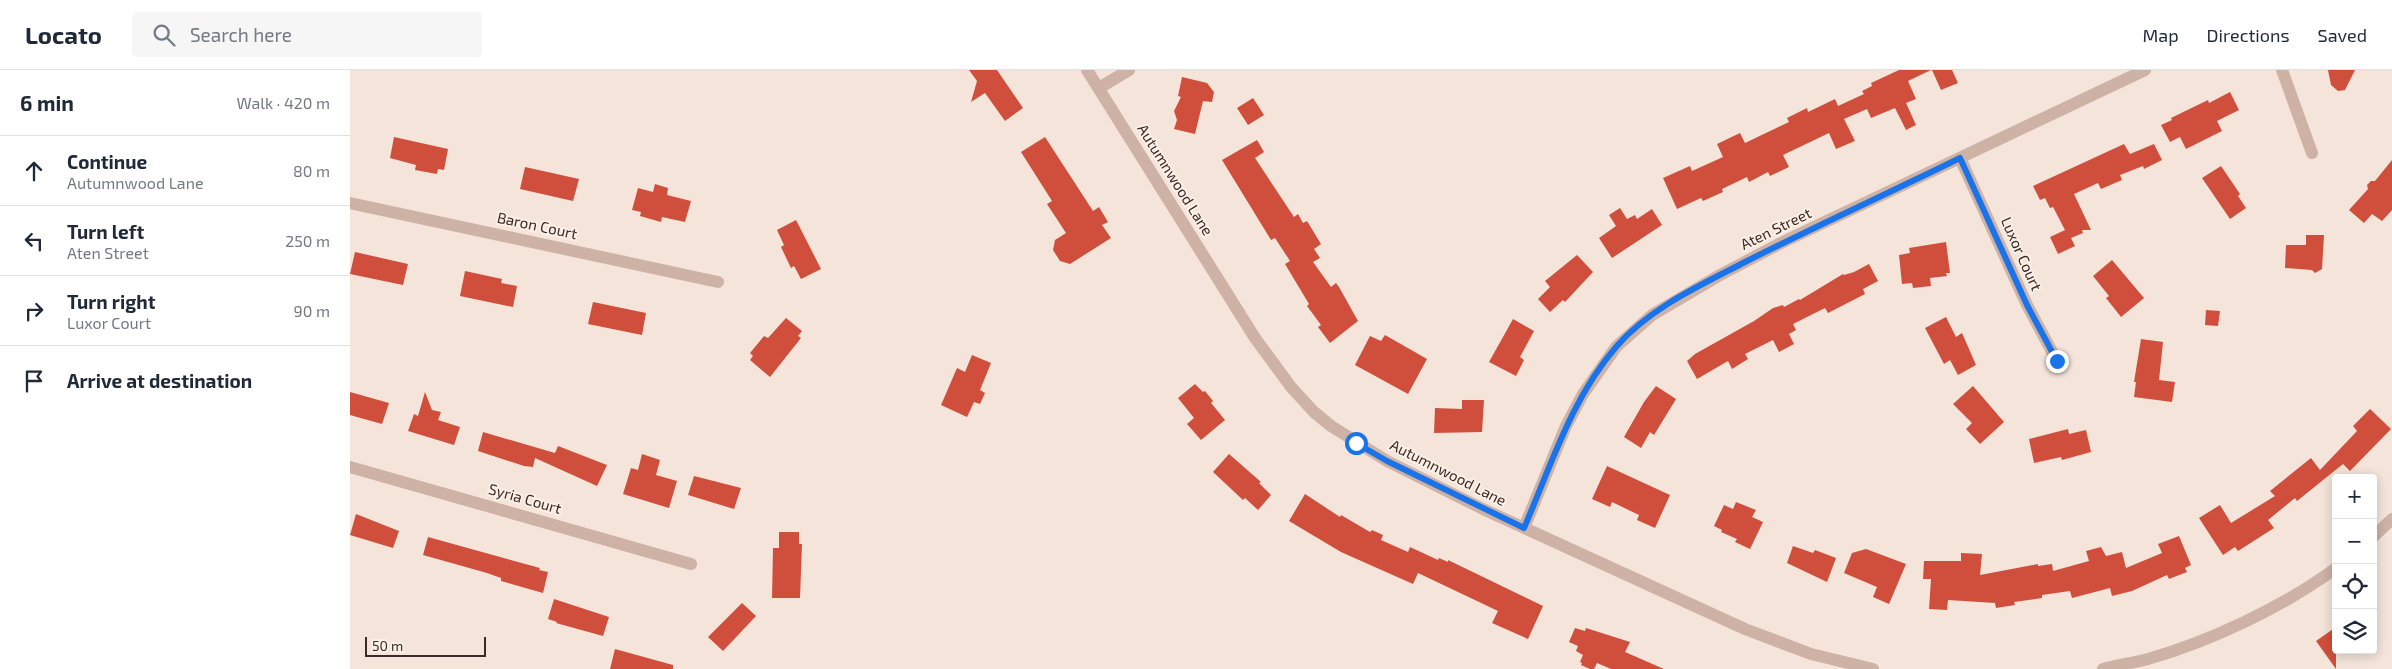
<!DOCTYPE html>
<html lang="en">
<head>
<meta charset="utf-8">
<style>
	body { margin:0; font-family:"Exo 2",sans-serif; background:#f6f6f7; color:#1f2937 }
	.controls { position:absolute; right:15px; bottom:15px; display:grid; overflow:hidden; border-radius:5px; box-shadow:0 2px 12px #0003 }
	.controls button { width:45px; height:45px; display:grid; place-items:center; padding:0; border:0; border-bottom:1px solid #e0e1e3; background:#fff; color:#1f2937; font:25px sans-serif }
	.scale { position:absolute; left:15px; bottom:12px; width:121px; box-sizing:border-box; padding-left:5px; border:2px solid #382a27; border-top:0; font-size:14px; line-height:18px; white-space:nowrap; color:#382a27; -webkit-text-stroke:4px #fbefe6; paint-order:stroke }
	.stop { position:absolute; width:15px; height:15px; margin:-11px; border:4px solid #1a73e8; border-radius:50%; background:#fff }
	.stop.end { background:#1a73e8; border-color:#fff; box-shadow:0 1px 5px #0008 }
	.list { margin:0; padding:0; list-style:none }
	h2 { display:flex; justify-content:space-between; align-items:center; height:65px; margin:0; padding:0 20px; font-size:21px }
	h2 small { font-size:16px; font-weight:400; color:#747a83 }
	.list li { display:grid; grid-template-columns:32px 1fr auto; gap:15px; align-items:center; box-sizing:border-box; height:70px; padding:0 20px; border-top:1px solid #e0e1e3 }
	.list b { display:block; font-size:19px; white-space:nowrap }
	.list p { margin:0; font-size:16px; white-space:nowrap; color:#747a83 }
	.list em { font-size:16px; font-style:normal; color:#747a83 }
	.icon { flex:none; width:28px; height:28px; fill:none; stroke:currentColor; stroke-width:2; stroke-linecap:round; stroke-linejoin:round }
	.map { position:relative; flex:none; width:2042px; height:599px; overflow:hidden }
	header { display:flex; align-items:center; gap:30px; box-sizing:border-box; height:70px; padding:0 25px; background:#fff; border-bottom:1px solid #e0e1e3 }
	header strong { font-size:24px }
	nav { display:flex; gap:28px; margin-inline-start:auto; font-size:18px }
	.search { width:350px; height:45px; background:#f6f6f7; display:flex; align-items:center; gap:12px; box-sizing:border-box; padding:0 18px; border-radius:5px; color:#747a83; font-size:19px }
	main { display:flex }
	aside { flex:1; background:#fff }
	.map>svg:first-child { display:block }
	.building { fill:#d04f3c }
	.lines { fill:none; stroke-linecap:round; stroke-linejoin:round }
	.minor { stroke:#cdb2a5; stroke-width:12 }
	.route { stroke:#1a73e8; stroke-width:6 }
	.labels { text-anchor:middle; stroke-width:4; stroke-linejoin:round; paint-order:stroke }
	.street-label { font-size:15px; fill:#382a27; stroke:#fbefe6 }
</style>
</head>
<body>
<header>
<strong>Locato</strong>
<div class="search"><svg class="icon" aria-label="search" viewBox="0 0 24 24"><circle cx="10" cy="10" r="6"/><path d="M15 15l6 6"/></svg>Search here</div>
<nav><a>Map</a><a>Directions</a><a>Saved</a></nav>
</header>
<main>
<aside>
<h2>6 min<small>Walk · 420 m</small></h2>
<ul class="list">
<li><svg class="icon" aria-label="ahead" viewBox="0 0 24 24"><path d="M12 20V5M6 11l6-6 6 6"/></svg><div><b>Continue</b><p>Autumnwood Lane</p></div><em>80 m</em></li>
<li><svg class="icon" aria-label="left" viewBox="0 0 24 24"><path d="M17 20v-9H6M10 6l-5 5 5 5"/></svg><div><b>Turn left</b><p>Aten Street</p></div><em>250 m</em></li>
<li><svg class="icon" aria-label="right" viewBox="0 0 24 24"><path d="M7 20v-9h11M14 6l5 5-5 5"/></svg><div><b>Turn right</b><p>Luxor Court</p></div><em>90 m</em></li>
<li><svg class="icon" aria-label="arrive" viewBox="0 0 24 24"><path d="M6 21V4h12l-3 4 3 4H6"/></svg><div><b>Arrive at destination</b></div></li>
</ul>
</aside>
<div class="map">
<svg width="2042" height="599" viewBox="0 0 2042 599">
	<rect width="100%" height="100%" fill="#f4e4da"/>
	<path class="building" d="M619,0H647L673,38L655,51L635,23L621,32L627,11Z
		M1549,0H1581L1558,11L1566,29L1556,33L1566,55L1556,60L1545,38L1521,48L1517,39L1494,49L1505,71L1486,79L1479,63L1433,85L1439,97L1420,106L1418,102L1399,112L1397,107L1372,119L1373,122L1353,131L1351,128L1327,139L1313,108L1340,96L1342,101L1373,87L1367,74L1390,63L1395,73L1439,52L1437,48L1457,38L1458,42L1485,29L1488,36L1514,24L1512,21L1522,16L1521,13Z
		M1582,0H1602L1608,13L1591,20Z
		M1978,0H2005L1995,20L1988,21L1981,15Z
		M832,7L857,13L864,22L862,32L853,31L845,64L824,59L827,50L824,41L831,27L828,26Z
		M1880,22L1889,40L1867,51L1872,61L1836,79L1830,67L1820,72L1811,55L1822,50L1821,48L1858,30L1859,33Z
		M903,28L914,45L898,55L887,38Z
		M44,67L98,79L94,100L88,99L87,104L65,100L66,95L40,88Z
		M695,67L743,141L749,137L758,152L752,155L761,168L720,194L710,191L703,180L705,170L716,163L697,134L702,131L671,82Z
		M907,70L914,82L905,88L944,147L948,144L953,153L957,151L971,174L964,179L970,188L963,192L981,217L986,213L989,217L1008,251L980,273L968,257L971,255L957,236L959,234L935,194L940,191L925,168L921,170L872,90Z
		M1774,74L1780,84L1804,74L1812,90L1794,99L1793,96L1770,105L1772,110L1751,119L1748,113L1724,124L1741,160H1732L1733,163L1721,168L1725,176L1708,184L1700,167L1715,160L1703,137L1700,138L1695,128L1690,130L1683,116Z
		M2042,90V140L2032,151L2022,144L2014,153L1999,140L2018,119L2017,115L2021,111H2025Z
		M1871,96L1890,124L1888,126L1896,138L1880,149L1852,108Z
		M175,97L229,109L223,131L170,119Z
		M305,114L318,118L317,125L341,131L335,152L312,147L311,152L290,146L291,142L282,140L288,118L303,122Z
		M1270,138L1277,149L1285,145L1287,149L1302,139L1312,155L1262,188L1249,168L1266,156L1259,145Z
		M446,150L471,199L451,209L444,196L441,198L431,177L434,175L427,160Z
		M1956,165H1974L1972,199L1965,203L1962,200L1935,198L1936,175H1956Z
		M1596,172L1600,203H1596L1597,206L1580,208L1581,216L1563,218L1562,213L1552,214L1549,185L1560,183L1559,178Z
		M5,182L58,194L53,215L0,204Z
		M1227,185L1243,202L1215,232L1213,230L1200,242L1188,229L1200,217L1195,211Z
		M1762,190L1794,228L1771,247L1756,228L1759,226L1743,206Z
		M1519,194L1528,211L1513,219L1515,224L1478,243L1475,238L1443,254L1446,260L1439,264L1444,274L1429,282L1423,270L1395,284L1398,289L1382,299L1378,291L1347,309L1337,291L1345,284L1404,251L1423,238L1433,235L1434,237L1449,229L1450,230L1493,204L1494,205L1504,202Z
		M115,201L152,209L151,213L167,216L163,237L110,226Z
		M243,232L296,243L292,265L238,254Z
		M1856,240L1870,241L1868,256L1855,255Z
		M1596,247L1606,267L1612,263L1626,295L1608,305L1600,290L1594,294L1575,258Z
		M436,248L452,261L448,266L451,268L420,307L400,290L403,286L400,283L414,266L418,268Z
		M1163,249L1184,261L1170,287L1174,290L1166,306L1139,292Z
		M1035,265L1077,289L1058,324L1005,295L1020,266L1031,271Z
		M1791,269L1813,272L1809,310L1825,312L1822,332L1784,327L1786,312H1784Z
		M622,285L641,293L630,320L635,323L630,334L624,332L617,347L591,335L607,298L615,302Z
		M845,314L853,322L855,321L863,331L861,333L875,350L851,370L837,354L844,348L828,328Z
		M1306,316L1326,329L1304,365L1300,362L1291,378L1274,367L1294,332Z
		M1623,316L1654,352L1630,374L1616,359L1622,353L1603,334Z
		M0,322L39,333L32,354L0,345Z
		M75,322L82,340L91,342L88,350L110,357L104,375L58,361L64,344L68,346Z
		M1112,330H1134L1132,362L1084,363L1085,338L1112,339Z
		M2020,339L2041,359L2000,401L1993,394L1947,431L1945,428L1918,450L1924,458L1888,481L1885,477L1873,485L1849,448L1870,435L1881,453L1925,426L1920,421L1961,388L1970,400L2007,361L2003,356Z
		M1718,359L1719,364L1736,360L1741,382L1712,390L1711,387L1684,393L1679,369Z
		M133,362L205,383L208,376L257,395L247,416L185,388L183,397L174,396L128,381Z
		M292,384L310,390L306,405L327,411L319,438L273,424L281,398L288,400Z
		M879,384L911,412L909,413L921,425L908,440L895,428L893,430L863,402Z
		M1257,396L1320,425L1305,458L1287,450L1289,445L1262,432L1260,437L1242,429Z
		M344,406L391,418L384,439L338,425Z
		M955,424L990,447L991,445L1020,462L1022,460L1033,465L1031,470L1058,482L1060,477L1088,490L1089,488L1098,492V490L1189,534L1193,536L1178,569L1142,553L1148,541L1068,503L1063,514L991,482L939,451Z
		M1386,432L1406,440L1402,447L1413,452L1400,479L1385,472L1387,469L1371,462L1372,460L1364,456L1374,435L1383,439Z
		M6,444L49,461L43,478L0,465Z
		M429,462H449V474H452L450,528H422L423,478H429Z
		M1829,466L1841,495L1835,498L1837,502L1819,509L1817,505L1782,521L1762,526L1760,518L1722,528L1720,521L1692,525V528L1664,532L1665,535L1646,538L1645,533L1598,530L1597,540L1579,539L1581,509H1573L1574,491H1611V483L1632,484L1630,505L1688,494V496L1702,494L1703,501L1739,491L1736,481L1751,477L1756,486L1772,482L1776,498L1812,483L1808,474Z
		M78,467L190,498L189,500L198,502L193,523L151,511V508L137,503L73,485Z
		M1443,476L1463,483L1465,480L1486,488L1477,512L1437,493Z
		M1516,479L1556,494L1539,534L1523,527L1527,517L1494,503L1502,483Z
		M204,529L259,547L253,566L206,553L207,552L198,549Z
		M392,533L406,546L373,581L358,567Z
		M1986,557V599L1966,571Z
		M1225,558L1235,561L1236,558L1280,572L1275,582L1314,599H1261L1247,593L1244,599H1240L1231,595L1232,593L1230,592L1233,585L1226,581L1228,576L1219,572Z
		M265,579L323,595V599H260Z"/>
	<g class="lines">
		<path class="minor" d="M737,0L905,268L941,317L964,342L981,356L1037,391L1135,440L1395,559L1461,584L1523,599
			M1932,0L1962,83
			M749,18L779,0
			M1610,88L1677,235L1707,291
			M0,133L368,212
			M0,397L341,494
			M1174,458L1216,356L1233,324L1266,277L1302,245L1370,205L1435,171L1795,0
			M2023,467L2042,449
			M1753,599C1768,595 1783,593 1798,589C1861,571 1933,537 1986,498"/>
	</g>
	<g class="lines">
		<path class="route" d="M1006,373L1037,391L1174,458C1201,396 1221,329 1266,277C1299,238 1351,215 1395,192C1466,156 1539,123 1610,88L1677,235L1707,291"/>
	</g>
	<g class="labels">
		<g class="street-label">
			<text transform="translate(825 110) rotate(58)" y="5">Autumnwood Lane</text>
			<text transform="translate(187 156) rotate(12)" y="5">Baron Court</text>
			<text transform="translate(1426 159) rotate(-26)" y="5">Aten Street</text>
			<text transform="translate(1671 184) rotate(66)" y="5">Luxor Court</text>
			<text transform="translate(1098 403) rotate(27)" y="5">Autumnwood Lane</text>
			<text transform="translate(175 429) rotate(16)" y="5">Syria Court</text>
		</g>
	</g>
</svg>
<div class="controls">
<button>+</button>
<button>−</button>
<button><svg class="icon" aria-label="locate" viewBox="0 0 24 24"><circle cx="12" cy="12" r="6"/><path d="M12 2v4M12 18v4M2 12h4M18 12h4"/></svg></button>
<button><svg class="icon" aria-label="layers" viewBox="0 0 24 24"><path d="M12 4l9 5-9 5-9-5zM3 14l9 5 9-5"/></svg></button>
</div>
<div class="scale">50 m</div>
<div class="stop" style="left:1006px;top:373px"></div>
<div class="stop end" style="left:1707px;top:291px"></div>
</div>
</main>
</body>
</html>
